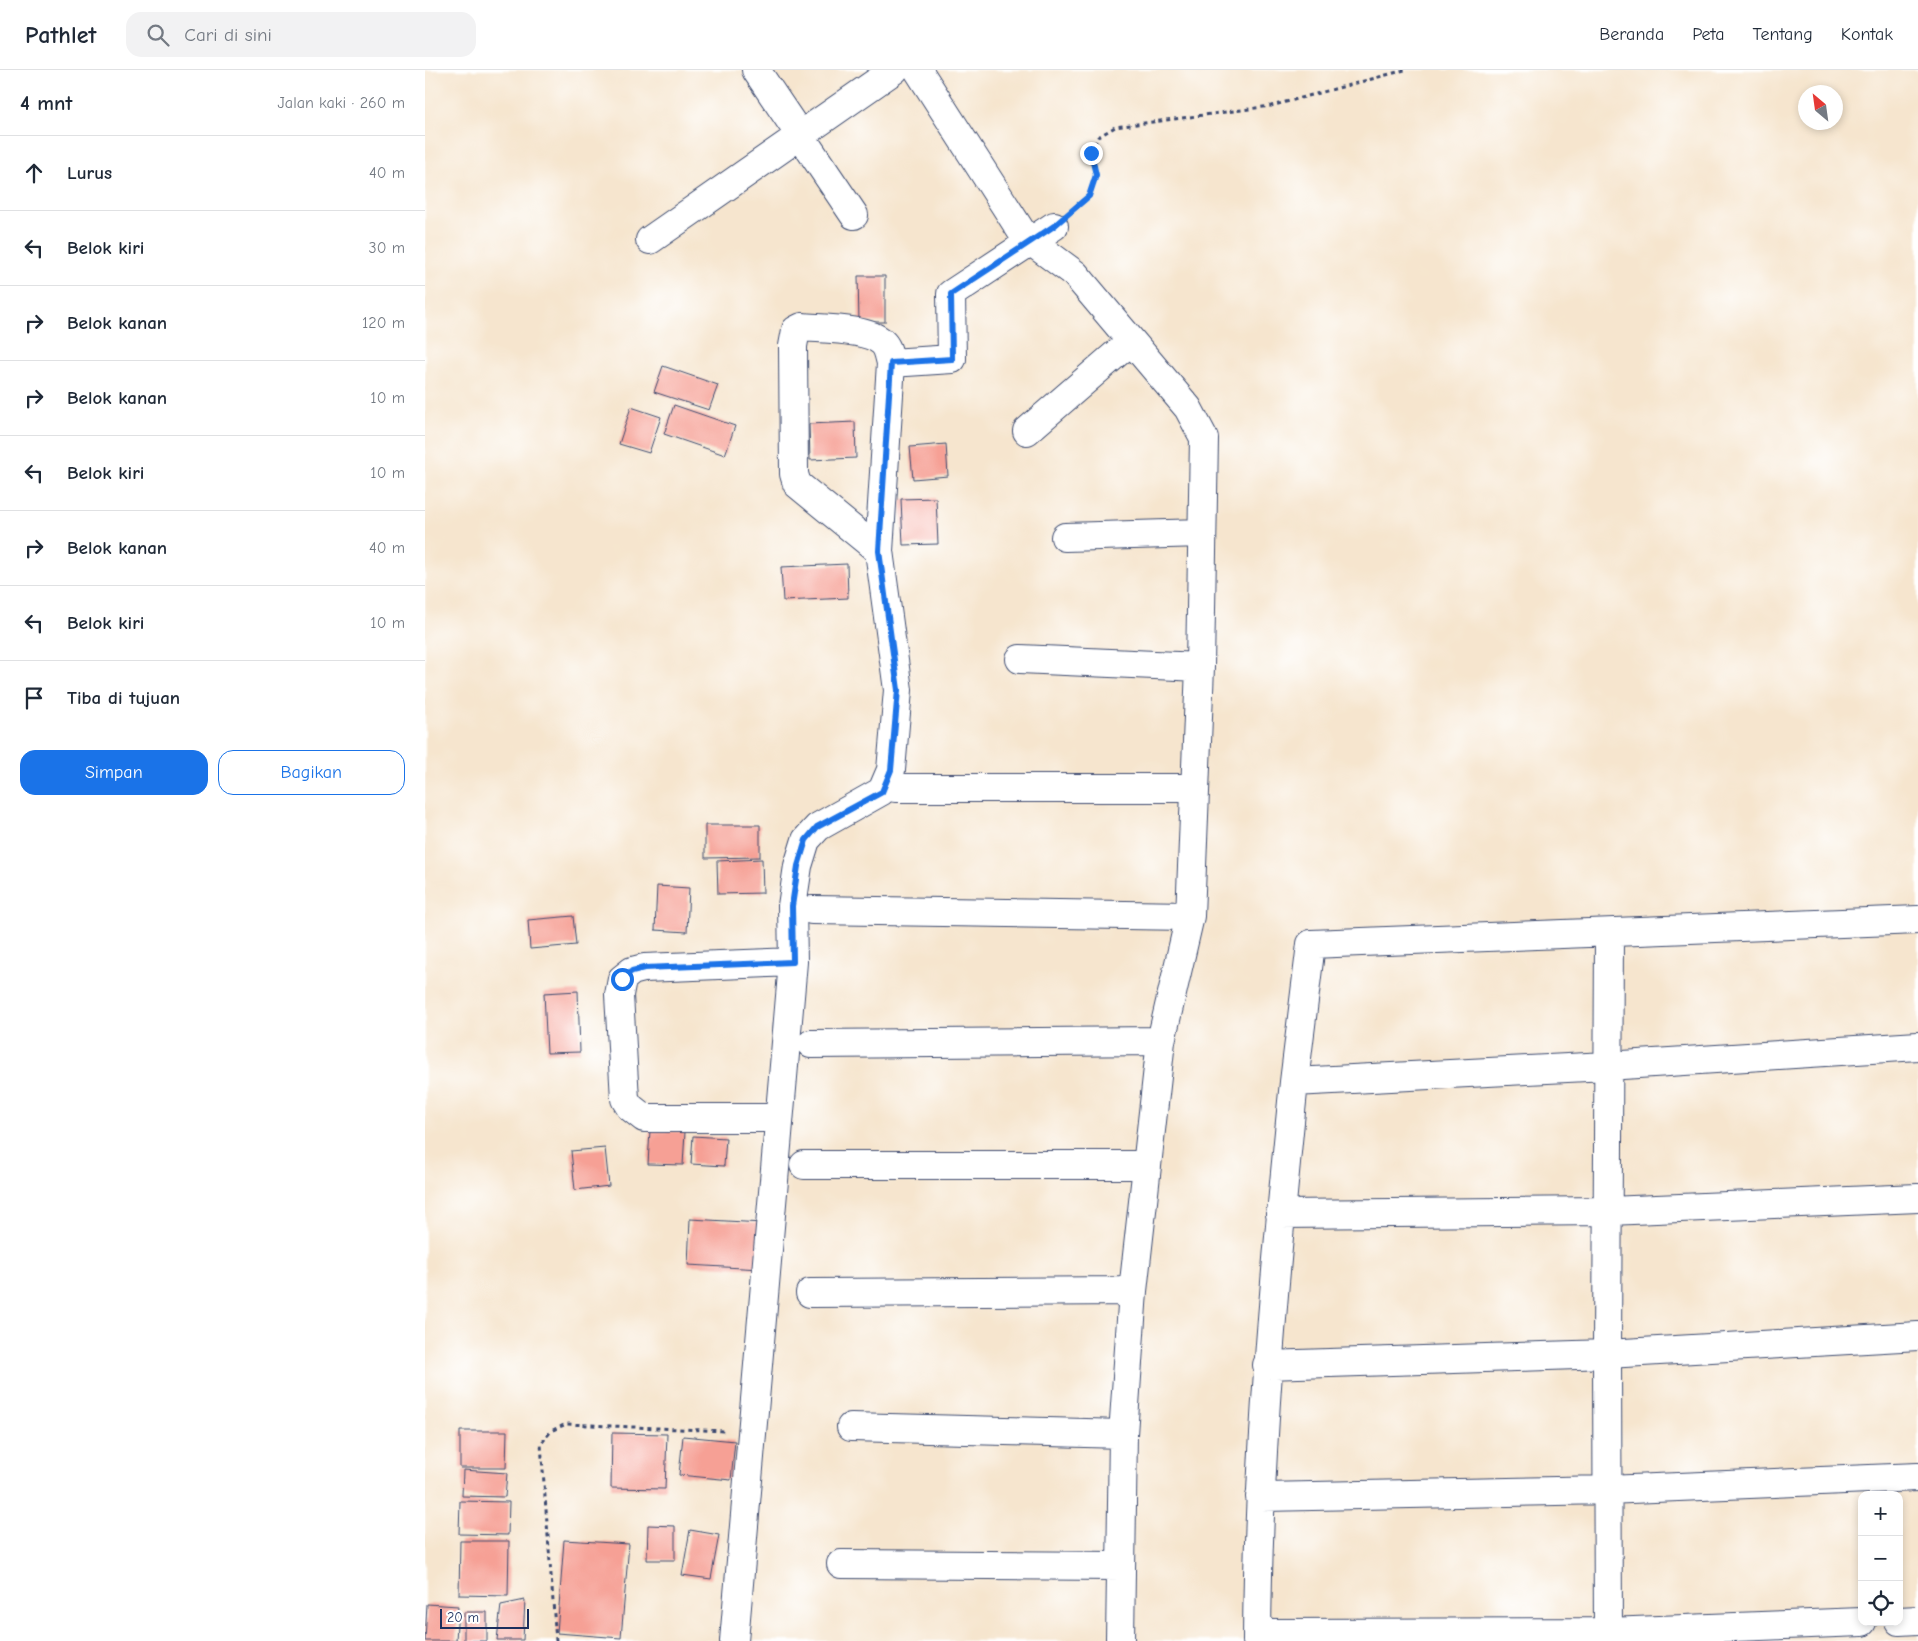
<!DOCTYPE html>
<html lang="id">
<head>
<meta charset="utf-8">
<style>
	body { margin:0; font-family:"Comic Neue",sans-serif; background:#f2f2f3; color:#1f2937 }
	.controls { position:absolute; right:15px; bottom:15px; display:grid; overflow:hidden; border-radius:10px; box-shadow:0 2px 8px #0003 }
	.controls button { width:45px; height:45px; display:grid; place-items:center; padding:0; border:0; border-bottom:1px solid #e0e1e3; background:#fff; color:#1f2937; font:25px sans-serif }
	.compass { position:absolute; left:1373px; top:15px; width:45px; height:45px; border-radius:50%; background:#fff; box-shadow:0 2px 8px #0003; rotate:331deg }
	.scale { position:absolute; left:15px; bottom:12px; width:89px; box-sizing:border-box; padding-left:5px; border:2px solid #1b2f5e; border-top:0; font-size:14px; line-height:18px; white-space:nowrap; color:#1b2f5e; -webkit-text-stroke:4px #fff; paint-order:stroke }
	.stop { position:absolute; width:15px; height:15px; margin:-11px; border:4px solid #1a73e8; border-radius:50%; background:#fff }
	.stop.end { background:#1a73e8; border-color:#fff; box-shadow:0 1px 5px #0008 }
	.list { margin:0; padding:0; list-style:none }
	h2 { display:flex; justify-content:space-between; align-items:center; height:65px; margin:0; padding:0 20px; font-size:21px }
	h2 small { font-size:16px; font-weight:400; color:#747a83 }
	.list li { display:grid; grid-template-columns:32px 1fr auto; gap:15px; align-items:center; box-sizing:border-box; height:75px; padding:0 20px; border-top:1px solid #e0e1e3 }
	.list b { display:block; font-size:19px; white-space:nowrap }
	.list em { font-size:16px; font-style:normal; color:#747a83 }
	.actions { display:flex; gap:10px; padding:15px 20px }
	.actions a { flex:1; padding:11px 0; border:1px solid #1a73e8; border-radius:15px; text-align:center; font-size:18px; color:#1a73e8 }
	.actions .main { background:#1a73e8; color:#fff }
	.icon { flex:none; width:28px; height:28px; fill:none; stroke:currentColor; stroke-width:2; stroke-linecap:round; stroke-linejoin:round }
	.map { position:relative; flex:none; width:1493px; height:1571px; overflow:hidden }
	header { display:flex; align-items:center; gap:30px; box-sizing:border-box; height:70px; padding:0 25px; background:#fff; border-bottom:1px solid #e0e1e3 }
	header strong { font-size:24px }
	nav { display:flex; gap:28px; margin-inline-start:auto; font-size:18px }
	.search { width:350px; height:45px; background:#f2f2f3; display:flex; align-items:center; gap:12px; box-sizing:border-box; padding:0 18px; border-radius:15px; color:#747a83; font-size:19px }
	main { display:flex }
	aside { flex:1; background:#fff }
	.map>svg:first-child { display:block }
	.building { fill:#f6a095 }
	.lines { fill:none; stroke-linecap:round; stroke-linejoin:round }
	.minor-casing { stroke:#3c4a6f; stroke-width:30 }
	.path { stroke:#3c4a6f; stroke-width:3; stroke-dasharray:4 4; stroke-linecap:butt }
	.minor { stroke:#fff; stroke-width:28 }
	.route { stroke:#1a73e8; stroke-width:6 }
</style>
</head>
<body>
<header>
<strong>Pathlet</strong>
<div class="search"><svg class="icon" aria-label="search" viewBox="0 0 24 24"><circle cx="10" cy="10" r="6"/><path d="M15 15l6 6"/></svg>Cari di sini</div>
<nav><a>Beranda</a><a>Peta</a><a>Tentang</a><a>Kontak</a></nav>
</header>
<main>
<aside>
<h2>4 mnt<small>Jalan kaki · 260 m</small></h2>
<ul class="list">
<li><svg class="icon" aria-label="ahead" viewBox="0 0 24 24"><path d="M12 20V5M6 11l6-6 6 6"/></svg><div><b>Lurus</b></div><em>40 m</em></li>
<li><svg class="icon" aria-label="left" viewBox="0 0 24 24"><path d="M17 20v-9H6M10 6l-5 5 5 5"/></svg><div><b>Belok kiri</b></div><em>30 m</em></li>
<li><svg class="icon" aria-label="right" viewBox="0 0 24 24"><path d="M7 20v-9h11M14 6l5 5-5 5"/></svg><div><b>Belok kanan</b></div><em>120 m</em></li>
<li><svg class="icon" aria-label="right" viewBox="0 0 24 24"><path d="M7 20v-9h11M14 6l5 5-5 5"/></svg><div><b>Belok kanan</b></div><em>10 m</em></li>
<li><svg class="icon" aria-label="left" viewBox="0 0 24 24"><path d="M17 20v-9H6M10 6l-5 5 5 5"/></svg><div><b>Belok kiri</b></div><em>10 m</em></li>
<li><svg class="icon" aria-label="right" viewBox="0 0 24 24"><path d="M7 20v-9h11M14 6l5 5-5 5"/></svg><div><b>Belok kanan</b></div><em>40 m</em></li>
<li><svg class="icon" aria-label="left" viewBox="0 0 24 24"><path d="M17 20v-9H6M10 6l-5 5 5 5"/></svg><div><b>Belok kiri</b></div><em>10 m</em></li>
<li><svg class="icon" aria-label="arrive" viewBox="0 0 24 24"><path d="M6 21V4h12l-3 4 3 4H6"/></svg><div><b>Tiba di tujuan</b></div></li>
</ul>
<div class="actions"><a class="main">Simpan</a><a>Bagikan</a></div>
</aside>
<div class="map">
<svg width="1493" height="1571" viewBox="0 0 1493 1571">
	<rect width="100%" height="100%" fill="#fff"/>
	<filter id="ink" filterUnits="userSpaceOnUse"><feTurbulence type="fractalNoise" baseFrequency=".02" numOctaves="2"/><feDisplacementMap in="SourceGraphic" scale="10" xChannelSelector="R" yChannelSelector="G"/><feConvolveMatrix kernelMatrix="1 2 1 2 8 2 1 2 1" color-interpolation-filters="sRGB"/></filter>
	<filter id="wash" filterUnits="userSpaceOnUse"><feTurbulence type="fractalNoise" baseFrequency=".0096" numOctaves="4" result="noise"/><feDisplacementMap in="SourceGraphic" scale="20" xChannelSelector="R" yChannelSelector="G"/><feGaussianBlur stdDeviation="1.12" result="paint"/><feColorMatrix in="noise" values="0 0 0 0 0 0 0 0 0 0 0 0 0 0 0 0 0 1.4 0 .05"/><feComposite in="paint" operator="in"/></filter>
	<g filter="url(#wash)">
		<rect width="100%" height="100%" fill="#f6e5ce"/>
		<g id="blocks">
			<path class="building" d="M433,206H460V252H434Z
				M238,296L293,315L284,340L229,322Z
				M249,335L310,356L300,385L239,364Z
				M206,337L236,347L224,383L194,374Z
				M430,352L431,388L385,390L384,354Z
				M521,374L523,406L488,409L485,377Z
				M511,428L513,474L478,475L476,429Z
				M422,494L423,528L358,531L356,497Z
				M280,755H335V787L280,788Z
				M337,789L338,823L293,824L292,791Z
				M232,816L264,818L262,862L230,860Z
				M148,846L151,875L105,879L103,850Z
				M153,921L155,982L122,983L119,923Z
				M225,1060L260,1062L258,1095L223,1094Z
				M268,1066L301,1068L299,1096L266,1094Z
				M180,1078L184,1116L150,1120L146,1081Z
				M265,1149L338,1153L336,1199L263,1195Z
				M35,1361H82L81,1398H35Z
				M187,1363L242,1364L240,1419L186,1418Z
				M258,1366L310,1371L306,1410L254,1405Z
				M38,1400L82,1403L80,1427L37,1426Z
				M35,1431L84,1432L83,1465L34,1464Z
				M223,1455L250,1456V1490H222Z
				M265,1460L294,1465L286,1509L257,1505Z
				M139,1470L204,1474L196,1568L132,1563Z
				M35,1471H84L83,1526L34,1525Z
				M100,1530L98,1570H72L76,1535Z
				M2,1534L33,1536L31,1571H0Z
				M39,1542H62V1571H39Z"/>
		</g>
	</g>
	<g filter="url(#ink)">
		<use href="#blocks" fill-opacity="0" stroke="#3c4a6f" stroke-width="1"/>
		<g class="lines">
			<g class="minor-casing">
				<path id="minor" d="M331,0L429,145
					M493,0L600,167L650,204L763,338L779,368L775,597L765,846L736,971L708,1221L698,1364L695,1571
					M225,170L469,0
					M466,293L527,289L526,224L629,156
					M602,361L706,271
					M640,467L777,463
					M595,589L775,597
					M470,718H770
					M387,840L765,846
					M386,974L736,971
					M869,1012L886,874L1493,850
					M354,1048H219L205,1037L200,1029L194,925L197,909L207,901L219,898L368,892
					M379,1095H722
					M855,1144L1184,1141L1493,1128
					M385,1223L708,1221
					M842,1295L1182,1284L1493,1266
					M426,1357L698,1364
					M835,1427L1182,1420L1493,1407
					M416,1494L696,1496
					M1474,1551L1493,1550
					M832,1563L1183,1562L1437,1552
					M309,1571L368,892L367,836L373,796L381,770L393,757L457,721L466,700L473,620L454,481L466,293C464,286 463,277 457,272C442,258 397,259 377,257L371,260L368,276L369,404L372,414L454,481
					M832,1571C833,1384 850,1198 869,1012L1182,996L1493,976
					M1183,1571L1182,1284L1184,864"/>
			</g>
			<path class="path" d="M650,138L664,126L671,105L666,83L673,67L690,57L846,36L980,0
				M131,1571L116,1374L126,1361L141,1354L300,1361"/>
			<use href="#minor" class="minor"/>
		</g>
	</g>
	<g class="lines" filter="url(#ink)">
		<path class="route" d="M197,909L207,901L219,898L368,892L367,836L373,796L381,770L392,757L457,722L466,700L473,620L454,481L466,293L527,289L526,224L629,156L664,126L671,105L666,83"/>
	</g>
</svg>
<div class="controls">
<button>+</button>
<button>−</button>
<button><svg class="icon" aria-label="locate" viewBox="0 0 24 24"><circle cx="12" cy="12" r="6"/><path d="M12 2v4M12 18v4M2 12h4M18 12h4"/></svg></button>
</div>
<svg class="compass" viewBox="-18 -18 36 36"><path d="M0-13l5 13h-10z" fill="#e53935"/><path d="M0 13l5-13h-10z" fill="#747a83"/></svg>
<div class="scale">20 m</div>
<div class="stop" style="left:197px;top:909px"></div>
<div class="stop end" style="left:666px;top:83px"></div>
</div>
</main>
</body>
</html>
